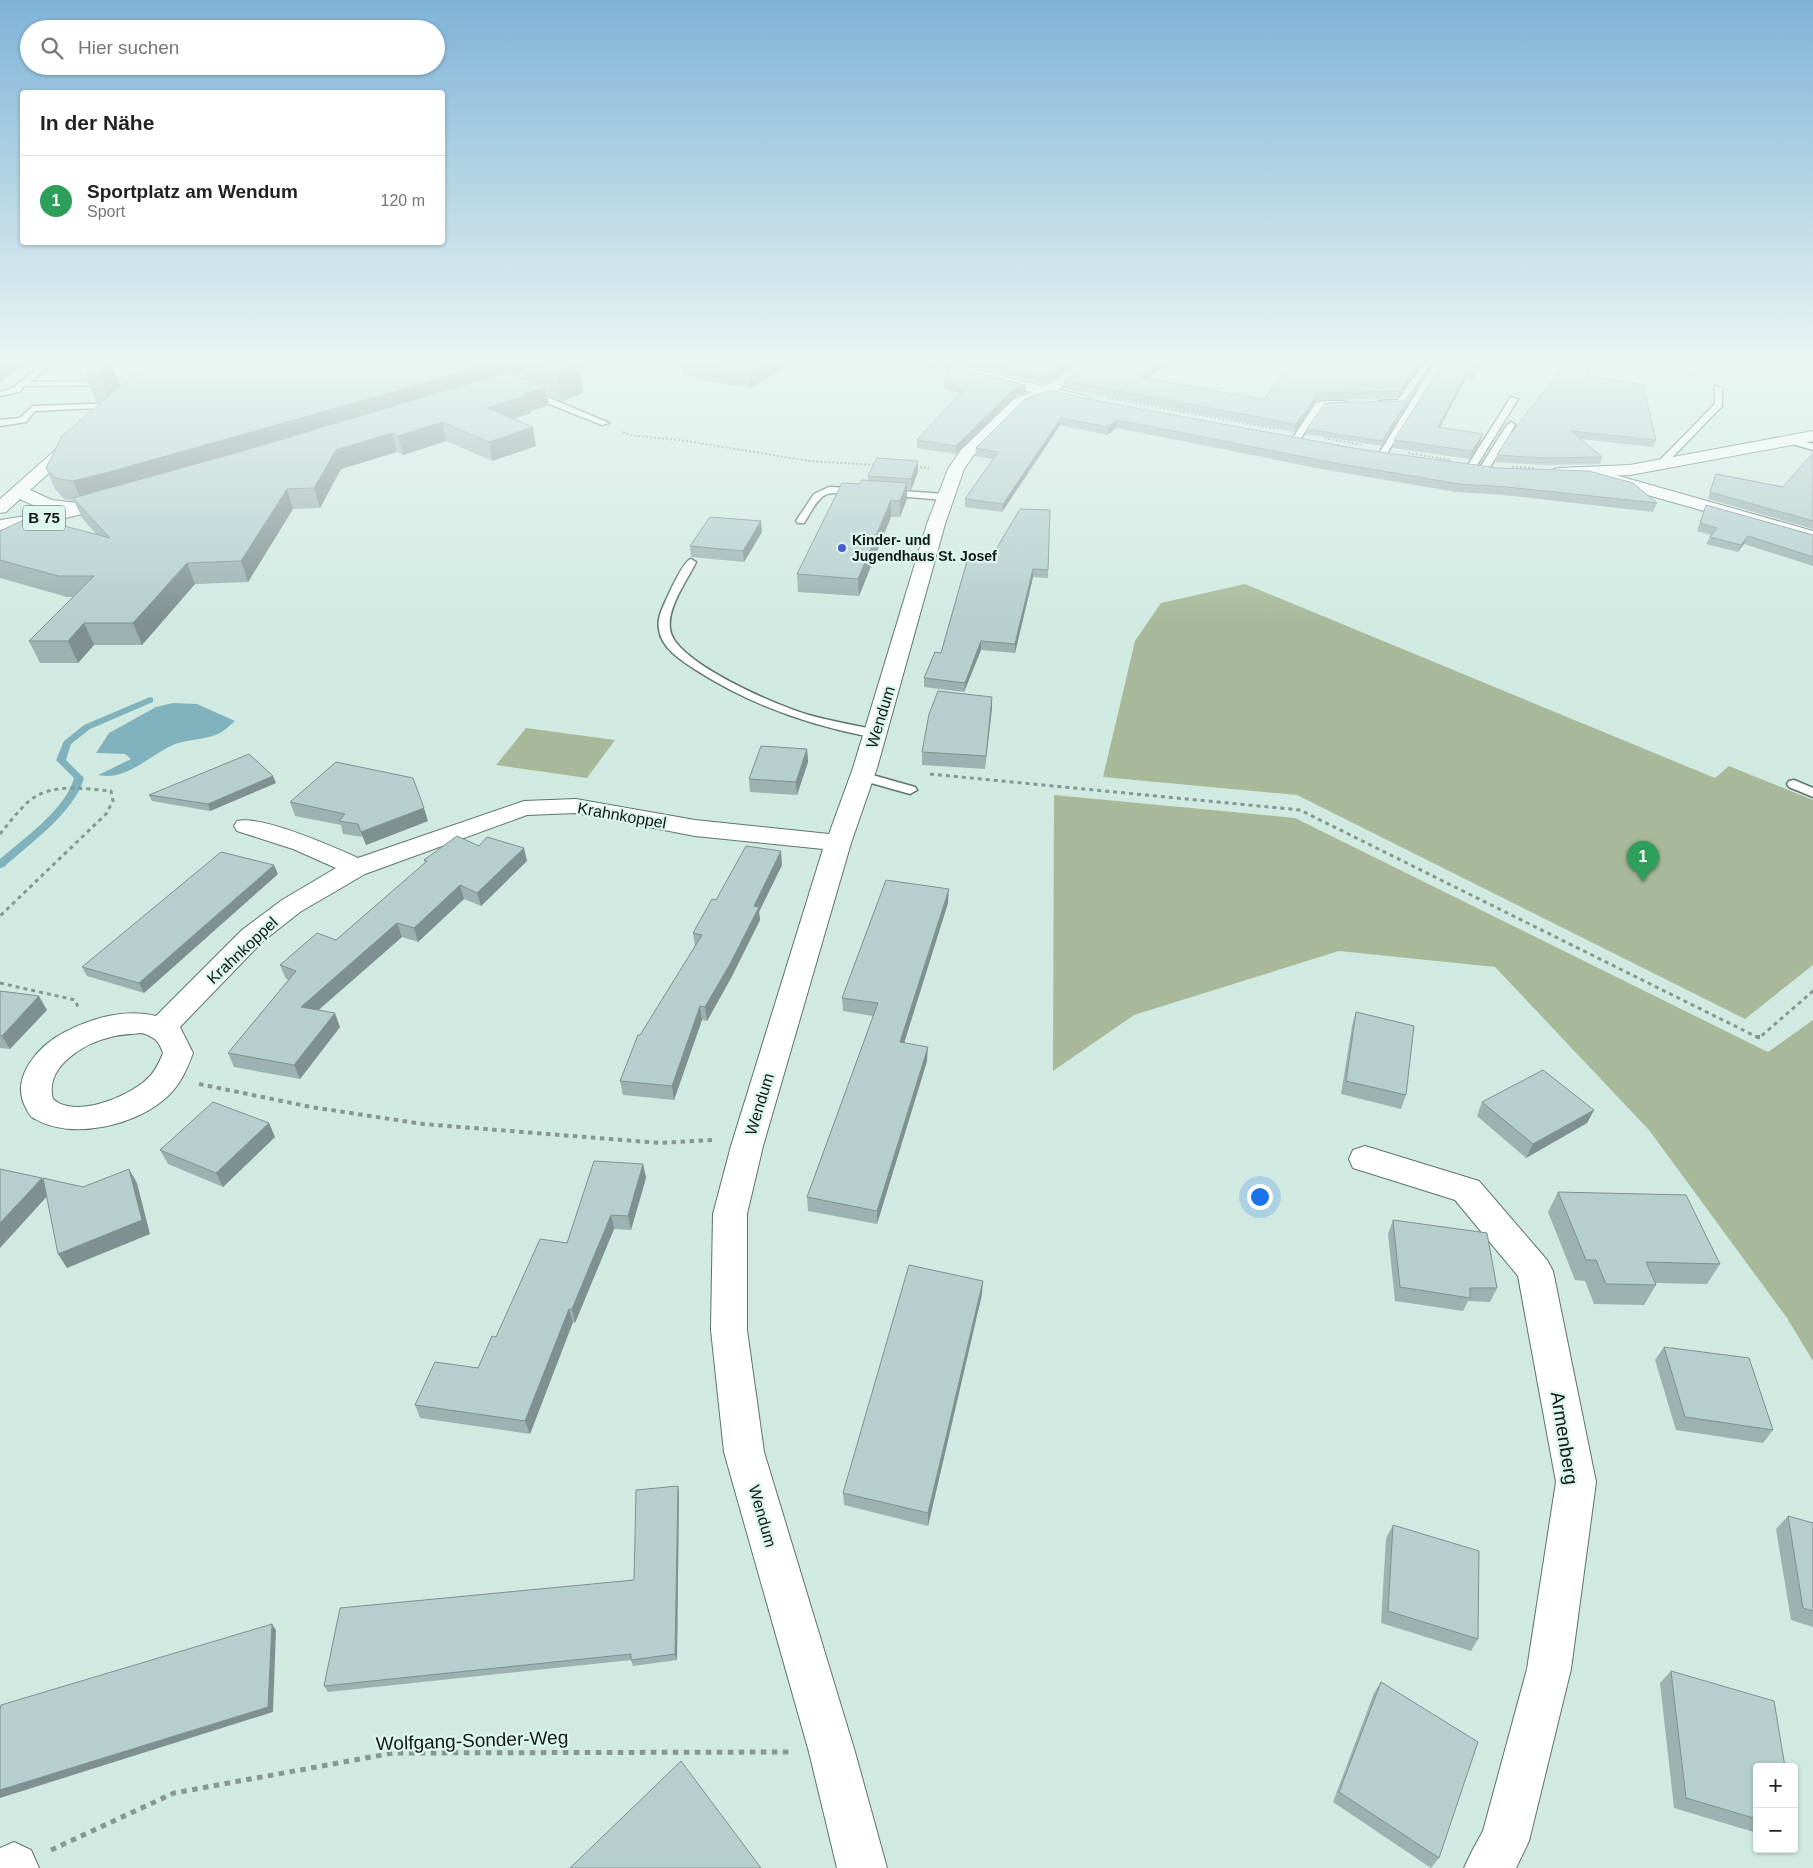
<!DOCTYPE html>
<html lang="de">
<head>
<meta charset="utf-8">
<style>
	body { margin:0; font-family:Helvetica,sans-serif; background:#f6f6f6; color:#222 }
	.controls { position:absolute; right:15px; bottom:15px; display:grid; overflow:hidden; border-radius:5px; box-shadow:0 1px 4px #0004 }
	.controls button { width:45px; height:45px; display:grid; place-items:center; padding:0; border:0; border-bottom:1px solid #e0e0e0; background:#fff; color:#222; font:25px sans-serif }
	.you { position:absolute; left:1259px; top:1196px; width:18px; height:18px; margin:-12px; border:4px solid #fff; border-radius:50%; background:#1a73e8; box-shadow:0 0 0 8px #1a73e833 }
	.badge { display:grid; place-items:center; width:32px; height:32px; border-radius:50%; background:#111827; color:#fff; font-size:16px; font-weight:700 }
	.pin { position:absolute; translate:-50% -41px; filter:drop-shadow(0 1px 2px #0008) }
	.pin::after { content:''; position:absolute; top:26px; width:18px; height:15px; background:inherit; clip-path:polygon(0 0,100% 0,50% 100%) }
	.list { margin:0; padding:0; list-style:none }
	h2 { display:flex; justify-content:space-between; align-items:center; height:65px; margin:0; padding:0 20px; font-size:21px }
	h2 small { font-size:16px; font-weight:400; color:#767676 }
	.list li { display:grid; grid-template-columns:32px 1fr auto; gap:15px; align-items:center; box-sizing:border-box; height:90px; padding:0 20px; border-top:1px solid #e0e0e0 }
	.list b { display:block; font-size:19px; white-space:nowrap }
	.list p { margin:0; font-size:16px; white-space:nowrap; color:#767676 }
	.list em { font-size:16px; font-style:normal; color:#767676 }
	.icon { flex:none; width:28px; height:28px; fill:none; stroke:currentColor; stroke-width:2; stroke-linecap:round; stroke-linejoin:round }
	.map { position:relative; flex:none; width:1813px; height:1868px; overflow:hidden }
	.search { position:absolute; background:#fff; box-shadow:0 1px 4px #0004; left:20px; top:20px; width:425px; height:55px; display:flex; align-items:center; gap:12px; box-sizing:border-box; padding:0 18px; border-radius:28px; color:#767676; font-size:19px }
	.panel { position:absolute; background:#fff; box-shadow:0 1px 4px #0004; left:20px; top:90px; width:425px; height:155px; border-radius:5px }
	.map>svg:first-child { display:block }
	.green { fill:#a8b99a }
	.water { fill:#80b2bd }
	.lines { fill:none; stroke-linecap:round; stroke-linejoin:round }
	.stream { fill:#80b2bd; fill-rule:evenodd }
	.service-casing { stroke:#5d746c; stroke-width:3 }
	.minor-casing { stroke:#5d746c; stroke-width:2 }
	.secondary-casing { stroke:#5d746c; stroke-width:2 }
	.primary-casing { stroke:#5d746c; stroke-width:2 }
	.path-far3 { stroke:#859791; stroke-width:2; stroke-dasharray:2 2; stroke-linecap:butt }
	.path-far2 { stroke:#859791; stroke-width:3; stroke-dasharray:4 4; stroke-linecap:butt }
	.path-far1 { stroke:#859791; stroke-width:4; stroke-dasharray:4.5 4.5; stroke-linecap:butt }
	.path { stroke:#859791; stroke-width:5; stroke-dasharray:5.5 5.5; stroke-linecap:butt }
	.service { fill:#fff; fill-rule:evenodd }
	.minor { fill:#fff; fill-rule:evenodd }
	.secondary { fill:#fff; fill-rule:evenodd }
	.primary { fill:#fff; fill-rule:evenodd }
	.wall { fill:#9bb2b1; fill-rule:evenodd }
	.shaded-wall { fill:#7e9190 }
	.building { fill:#b4cfce; stroke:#7e9190 }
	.poi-dot { fill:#4b59cf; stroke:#def7ee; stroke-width:2 }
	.labels { text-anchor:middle; stroke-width:4.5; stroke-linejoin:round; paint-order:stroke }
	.far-poi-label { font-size:14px; font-weight:bold; fill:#111916; stroke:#def7ee; text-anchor:start }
	.shield { fill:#def7ee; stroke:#4e5c57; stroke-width:1 }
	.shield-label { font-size:15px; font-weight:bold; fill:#111916 }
	.street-label { font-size:16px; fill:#111916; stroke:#def7ee }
	.near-street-label { font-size:19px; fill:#111916; stroke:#def7ee }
</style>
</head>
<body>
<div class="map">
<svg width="1813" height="1868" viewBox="0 0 1813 1868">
	<rect width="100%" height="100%" fill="#d1eae1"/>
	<path class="green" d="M1245,584L1715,778L1729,766L1813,800V965L1745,1019L1297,795L1103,777L1135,641L1161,603Z
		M526,728L615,740L587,778L496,765Z
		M1054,795L1295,818L1768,1052L1813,1020V1361L1787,1318L1649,1130L1495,967L1339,951L1134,1015L1053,1071Z"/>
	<path class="water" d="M173,703L197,704L235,721C230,725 225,730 220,733C206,740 189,739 175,744C151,754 126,782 98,775L131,759L125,754L96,753L109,733L156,707Z"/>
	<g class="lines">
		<path class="stream" d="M150,697L153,698V702L90,729L71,744L66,760L84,778C75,812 29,844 4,867L0,868V859C23,839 66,809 74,778L56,760L64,741L84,725Z"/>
		<g class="service-casing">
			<path id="service" d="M1425,361H1433L1403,404L1379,405V401L1398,400Z
				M1446,361H1456L1440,368L1386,455L1385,457H1379L1378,455L1434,364Z
				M43,363L50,365L30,382L140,381L144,383L140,385L24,386L19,392L0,396V392L13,388Z
				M1715,386L1722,388V406L1663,467H1657V463L1715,404Z
				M527,391H533L609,423L602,425L527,395Z
				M1511,397L1518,399L1474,470H1468L1466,468Z
				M1324,401H1344L1348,403L1344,405L1322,407L1299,441H1293L1292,439L1316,403Z
				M116,403H119V407L35,411L26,422L0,426V420L20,418L33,406Z
				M1511,422L1515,425L1489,469L1487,471H1481L1479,469L1507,425Z
				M1792,438L1813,444V450L1789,443L1788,441Z
				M829,487L859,488L864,491C853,500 834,487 822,497C814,504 810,514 804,523H798L796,521L814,494Z
				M887,490L945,494L950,497L945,500L884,495L882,493Z
				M691,559L696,562C687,581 667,607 670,629C673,662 780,707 809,715C833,722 857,725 880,731L882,734L880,737L876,738C811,726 752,706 696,670C682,661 661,648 659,629C657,619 662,609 666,600C670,592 683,561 691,559Z
				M862,772L915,787L917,790L910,794L857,779L856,776L857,773Z
				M1794,780L1813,788V797L1789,787L1787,784L1789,781Z"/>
		</g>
		<g class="minor-casing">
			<path id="minor" d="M1083,361H1099L1050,395L1024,405L973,456L964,469L945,524L877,768L851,843L763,1146L747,1214V1330L764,1452L855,1752L887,1868H837L809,1752L724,1452L711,1330L713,1214L731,1146L823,849L695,836L576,813L527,815L365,874L300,912L262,942L180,1027L193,1053C187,1069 181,1083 169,1095C139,1125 72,1141 35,1119C30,1117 28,1112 26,1108C9,1078 39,1045 65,1032C92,1018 126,1008 156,1016L242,930L282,900L336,868L293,849L237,831L234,826L237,821C261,815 334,847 358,858L524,801L576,799L695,820L829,834L853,768L927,524L948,469L961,450L1014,399L1040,389ZM142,1033C155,1037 159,1041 163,1053C159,1063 155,1072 147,1079C128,1097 75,1119 53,1099C44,1067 84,1043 111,1037C121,1034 132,1034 142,1033Z
				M75,436L81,438L83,441L81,444L30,490L52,500L93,505L96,509L93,513C73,518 38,509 20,499L6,512L0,513V499L69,438Z
				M1601,471L1813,531V542L1595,480L1593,476L1595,472Z
				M1365,1146L1479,1181L1547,1260L1553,1271L1596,1482L1571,1669L1529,1841L1516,1868H1464L1472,1851L1483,1831L1527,1669L1556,1482L1518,1276L1455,1200L1353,1168L1349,1159L1353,1150Z
				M14,1842L31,1850L39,1868H0V1848Z"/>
		</g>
		<g class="secondary-casing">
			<path id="secondary" d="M923,361H944L1013,379L1086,396L1089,399L1086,402L1081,404L1005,386L925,364Z
				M1813,431V441L1630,475L1560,478L1554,477L1552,473L1554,469L1560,468L1630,465Z"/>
		</g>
		<g class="primary-casing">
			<path id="primary" d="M562,361H582L580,364L535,378L530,377L528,374L530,371Z
				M113,496L119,497L122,501L119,505L45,523L0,530V520L45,513Z"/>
		</g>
		<path class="path-far3" d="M1656,361L1702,378
			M1667,361L1698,363L1729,361
			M1108,398L1276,429
			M623,432L629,435L687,441L809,461L877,465
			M1324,438L1362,445
			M1408,453L1451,460
			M916,467L929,468
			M1512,467L1536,468"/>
		<path class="path-far2" d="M930,774L1300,810L1759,1038L1813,991
			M0,834C9,823 18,811 28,802C51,782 84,789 111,791L113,801L106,814L0,916
			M0,983L75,1000L78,1007"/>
		<path class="path-far1" d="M1757,1037H1760
			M199,1084L311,1107L423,1124L660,1143L713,1140"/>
		<path class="path" d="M51,1850L174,1793L393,1753L789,1752"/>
		<use href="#service" class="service"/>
		<use href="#minor" class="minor"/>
		<use href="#secondary" class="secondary"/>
		<use href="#primary" class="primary"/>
	</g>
	<path class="wall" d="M159,361H564L579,366L583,393L562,401L547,394L549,405L531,411V413L513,419L536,446L492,461L446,441L403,455L397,452L341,469L320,508L293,509L248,582L195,584L142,645H94L78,663H40L29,641L73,597H67L0,578V531L97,535L82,518L74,501L64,499L55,489L46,468L102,402H96L85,374L90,364L120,386L143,372ZM523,373L524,378L515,375Z
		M685,361H796L750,388L683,377L682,362Z
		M952,361H1080L1044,384L952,362Z
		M1094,361H1173L1148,378L1264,400L1305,361L1356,362L1357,361H1423L1397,398L1318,400L1295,432L1063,388L1064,381Z
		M1448,361H1482L1473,379L1466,378L1440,427L1483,434L1481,441L1470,459L1393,448L1394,440Z
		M945,365L1026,385L1025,393L1013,398L956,454L917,448V440L960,394L944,389V381L948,374L945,372Z
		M1587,376L1656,440L1653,447L1580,439L1602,457L1600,464L1544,465L1495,462L1497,455Z
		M1421,381L1381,446L1306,434L1307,429L1404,401Z
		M1025,399L1108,403L1657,503L1653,512L1504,495L1456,492L1327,470L1116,428L1107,435L1060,425L1002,512L965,507V499L993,459L975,456L976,448Z
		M1813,453V529L1708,499L1716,474L1783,487Z
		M918,461V472L911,490L907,489V499L900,517H891L859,596L798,592L797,574L860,484L868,480V476Z
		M1706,505L1813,535V566L1744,544L1738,552L1706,544L1710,537L1711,535L1697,531Z
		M762,532L744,562L691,557L690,546Z
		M969,554L1048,570V578L1033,577L1015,653L981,650L964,692L924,687V678L941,653Z
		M992,697L985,769L922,765V752Z
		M807,749L808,762L797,795L750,792L749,779Z
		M276,783L210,811L152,801L149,795Z
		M290,802L428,821L366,845L363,837L343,834L341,825L295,816Z
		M479,846L527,861L481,906L464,899L418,942L402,937L318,1010L340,1027L300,1079L234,1067L228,1053L289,980L286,979L280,965L336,940L425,863L424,860Z
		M782,865L759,912L760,920L731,978L707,1021L702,1020L674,1100L623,1095L620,1081L640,1035L695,946L693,933L716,900Z
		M278,874L144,993L87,976L82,967Z
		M948,903L904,1043L927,1061L877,1224L808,1211L807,1197L873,1016L843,1011L842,998Z
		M0,991L47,1010L10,1049L0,1048Z
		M1356,1012L1406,1095L1401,1109L1341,1094L1352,1026Z
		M1482,1102L1594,1110L1587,1123L1526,1158L1477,1116Z
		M269,1123L275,1137L223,1187L168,1164L160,1150Z
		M643,1164L646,1178L631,1230L614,1229L575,1323L573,1322L530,1434L420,1418L415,1405L478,1368L567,1243Z
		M1558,1192L1720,1264L1707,1284L1655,1283L1656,1285L1644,1305L1594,1304L1585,1281L1575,1280L1548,1212Z
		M1393,1220L1497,1288L1490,1302L1468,1301L1463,1311L1395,1301L1388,1234Z
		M982,1294L928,1526L844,1505L843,1493Z
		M1664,1347L1773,1430L1763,1443L1676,1430L1655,1360Z
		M678,1486L679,1492L677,1660L633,1666L631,1660L328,1692L324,1686L634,1580Z
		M1788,1516L1813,1523V1627L1791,1620L1776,1529Z
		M1393,1525L1478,1639L1471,1651L1381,1623L1386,1538Z
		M1671,1671L1757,1767V1833L1674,1808L1660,1683Z
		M1381,1682L1439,1858L1431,1868L1333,1802L1374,1693Z"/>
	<path class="shaded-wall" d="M0,361H28L0,382Z
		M497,361H520L523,373L399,411L82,502L73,481Z
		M772,361H796L750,388L749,374Z
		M1070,361H1080L1044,384L1045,377Z
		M1164,361H1173L1139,384L1140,377Z
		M1420,361H1423L1397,398L1399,391Z
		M1481,361H1482L1473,379L1475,372Z
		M112,364L122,391L110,401L99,374Z
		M579,366L583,393L562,401L557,373Z
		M1468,371L1466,378L1436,435L1438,427Z
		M1423,376L1421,381L1381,446L1382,441Z
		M1026,385L1025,393L1013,398L956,454V446L1013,390Z
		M545,387L549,405L531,411V413L490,427L487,408L524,394Z
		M1319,393L1318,400L1295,432L1296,424Z
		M1061,418L1060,425L1002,512L1003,504Z
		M1117,420L1116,428L1107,435L1108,427Z
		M442,422L446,441L403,455L398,436Z
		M533,427L536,446L492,461L489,442Z
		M392,433L397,452L341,469L320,508L314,488L336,450Z
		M1483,434L1481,441L1470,459L1472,451Z
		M918,461V472L911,490V479Z
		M907,483V499L900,517V501Z
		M287,489L293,509L248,582L241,561Z
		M891,500V517L859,596L858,579Z
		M761,521L762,532L744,562L743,551Z
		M1748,536L1744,544L1738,552L1741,545Z
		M187,563L195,584L142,645L133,623Z
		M1033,569V577L1015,653V644Z
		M84,623L94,645L78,663L68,641Z
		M981,641V650L964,692L965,683Z
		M992,697V709L985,769L986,756Z
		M807,749L808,762L797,795L796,782Z
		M273,776L276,783L210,811L208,804Z
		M424,808L428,821L366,845L361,832Z
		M524,848L527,861L481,906L477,893Z
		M781,851L782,865L759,912L760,920L731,978L707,1021L705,1007L754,906Z
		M274,865L278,874L144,993L139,983Z
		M460,885L464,899L418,942L414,928Z
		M949,889L948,903L900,1056V1042Z
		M397,923L402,937L306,1021L301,1007Z
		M39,996L47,1010L10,1049L2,1036Z
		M700,1006L702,1020L674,1100L672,1086Z
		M335,1013L340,1027L300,1079L294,1065Z
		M928,1047L927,1061L877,1224V1211Z
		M1594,1110L1587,1123L1526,1158L1533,1144Z
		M269,1123L275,1137L223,1187L216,1173Z
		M643,1164L646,1178L631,1230L628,1216Z
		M129,1169L137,1183L150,1234L67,1268L58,1254Z
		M42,1178L51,1192L0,1248V1223Z
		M611,1215L614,1229L575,1323L572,1309Z
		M983,1281L982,1294L928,1526V1513Z
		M569,1309L573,1322L530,1434L525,1421Z
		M678,1486L679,1492L677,1660L675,1654Z
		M272,1624L276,1630L273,1712L0,1798V1790Z"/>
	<path class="building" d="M159,361H497L394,392L109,472L73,481L55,478L46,468L62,436L137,372H143Z
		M526,361H564L579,366L557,373Z
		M685,361H772L749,374L682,362Z
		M977,361H1070L1045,377Z
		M1094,361H1164L1140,377L1264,400L1292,361H1348L1356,362L1357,361H1420L1399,391L1319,393L1296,424L1064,381Z
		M1448,361H1481L1475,372L1468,371L1438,427L1483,434L1472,451L1394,440L1443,362Z
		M1568,361H1593L1587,376L1643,385L1656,440L1571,431L1602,457L1546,458L1497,455L1509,436Z
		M90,364H112L99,374H85Z
		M945,365L1026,385L1013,390L956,446L917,440L965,389L944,381L951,369Z
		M508,372L545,387L524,394L528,395L487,408L533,427L489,442L442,422L398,436L392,433L336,450L314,488L287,489L241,561L187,563L133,623H84L68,641H29L94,576H58L0,560V531L30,517L110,538L73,498L239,452Z
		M1423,376L1382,441L1307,429L1325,403L1404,401Z
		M1049,390L1108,403L1358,449L1498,468L1589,471L1633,483L1657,503L1507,487L1459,484L1329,462L1117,420L1108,427L1061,418L1003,504L965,499L998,452L976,448L1025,399Z
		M1813,453V521L1710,492L1716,474L1783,487Z
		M877,458L918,461L911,479L868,476Z
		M862,480L907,483L900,501L891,500L858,579L797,574L842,483L860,484Z
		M1706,505L1813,535V557L1748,536L1741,545L1710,537L1717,528L1700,523Z
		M1020,509L1050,510L1048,570L1033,569L1015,644L981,641L965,683L924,678L935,652L941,653L969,554L992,556Z
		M710,517L761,521L743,551L690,546Z
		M938,691L992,697L986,756L922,752L929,714Z
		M761,746L807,749L796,782L749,779Z
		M249,754L273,776L208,804L149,795Z
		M336,762L413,778L424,808L361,832L358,824L339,821L345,814L290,802Z
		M457,836L479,846L487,837L524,848L477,893L460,885L414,928L397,923L301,1007L335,1013L294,1065L228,1053L296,971L280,965L317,933L336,940L427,861L424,860Z
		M746,846L781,851L754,906L759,907L730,964L705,1007L700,1006L672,1086L620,1081L638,1035H640L702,935L693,933L712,899L716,900Z
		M221,852L274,865L139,983L82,967Z
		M886,880L949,889L900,1042L928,1047L877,1211L807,1197L878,1003L842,998Z
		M0,991L39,996L2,1036L0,1035Z
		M1356,1012L1414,1026L1406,1095L1346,1081Z
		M1543,1070L1594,1110L1533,1144L1482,1102Z
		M213,1102L269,1123L216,1173L160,1150Z
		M594,1161L643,1164L628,1216L611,1215L572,1309H569L525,1421L415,1405L435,1362L478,1368L492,1336L496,1337L540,1239L567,1243Z
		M0,1169L42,1178L0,1223Z
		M129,1169L142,1220L58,1254L43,1178L83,1187Z
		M1558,1192L1686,1195L1720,1264L1646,1262L1656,1285L1606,1284L1596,1260H1586Z
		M1393,1220L1487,1233L1497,1288H1470V1298L1400,1287Z
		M909,1265L983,1281L928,1513L843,1493Z
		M1664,1347L1749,1358L1773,1430L1685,1417Z
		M678,1486L675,1654L631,1660V1654L324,1686L340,1608L634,1580L636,1490Z
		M1788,1516L1813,1523V1611L1803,1608Z
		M1393,1525L1479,1551L1478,1639L1388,1611Z
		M272,1624L268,1707L0,1790V1710L1,1705Z
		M1671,1671L1774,1701L1785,1767H1757V1819L1686,1798Z
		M1381,1682L1478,1742L1439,1858L1339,1792Z
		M681,1761L761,1868H570Z
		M1794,1819L1796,1831H1794Z"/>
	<linearGradient id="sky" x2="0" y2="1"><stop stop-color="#7eb3d7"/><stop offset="0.58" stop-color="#eaf6f2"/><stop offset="1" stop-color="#eaf6f2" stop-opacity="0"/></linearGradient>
	<rect width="1813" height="622" fill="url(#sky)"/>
	<circle class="poi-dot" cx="842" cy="548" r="5"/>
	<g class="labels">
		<g class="far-poi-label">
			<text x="852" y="545">Kinder- und<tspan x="852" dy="16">Jugendhaus St. Josef</tspan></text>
		</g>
		<rect class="shield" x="23" y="505.5" width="42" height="25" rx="4"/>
		<g class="shield-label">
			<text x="44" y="523">B 75</text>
		</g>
		<g class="street-label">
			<text transform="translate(880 717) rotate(-73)" y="6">Wendum</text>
			<text transform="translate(622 815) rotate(10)" y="6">Krahnkoppel</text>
			<text transform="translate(242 950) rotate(-43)" y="6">Krahnkoppel</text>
			<text transform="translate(759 1104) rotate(-73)" y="6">Wendum</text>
			<text transform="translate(763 1516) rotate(74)" y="6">Wendum</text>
		</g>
		<g class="near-street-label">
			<text transform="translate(1565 1438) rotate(81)" y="7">Armenberg</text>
			<text transform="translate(472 1740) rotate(-2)" y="7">Wolfgang-Sonder-Weg</text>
		</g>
	</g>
</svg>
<div class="controls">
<button>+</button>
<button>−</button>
</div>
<div class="you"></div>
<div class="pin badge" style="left:1643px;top:882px;background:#2e9e5b">1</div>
<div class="search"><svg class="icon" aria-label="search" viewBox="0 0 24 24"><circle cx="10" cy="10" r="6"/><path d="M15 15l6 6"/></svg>Hier suchen</div>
<section class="panel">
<h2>In der Nähe<small></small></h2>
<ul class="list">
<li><span class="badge" style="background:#2e9e5b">1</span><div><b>Sportplatz am Wendum</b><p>Sport</p></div><em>120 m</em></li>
</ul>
</section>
</div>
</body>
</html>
